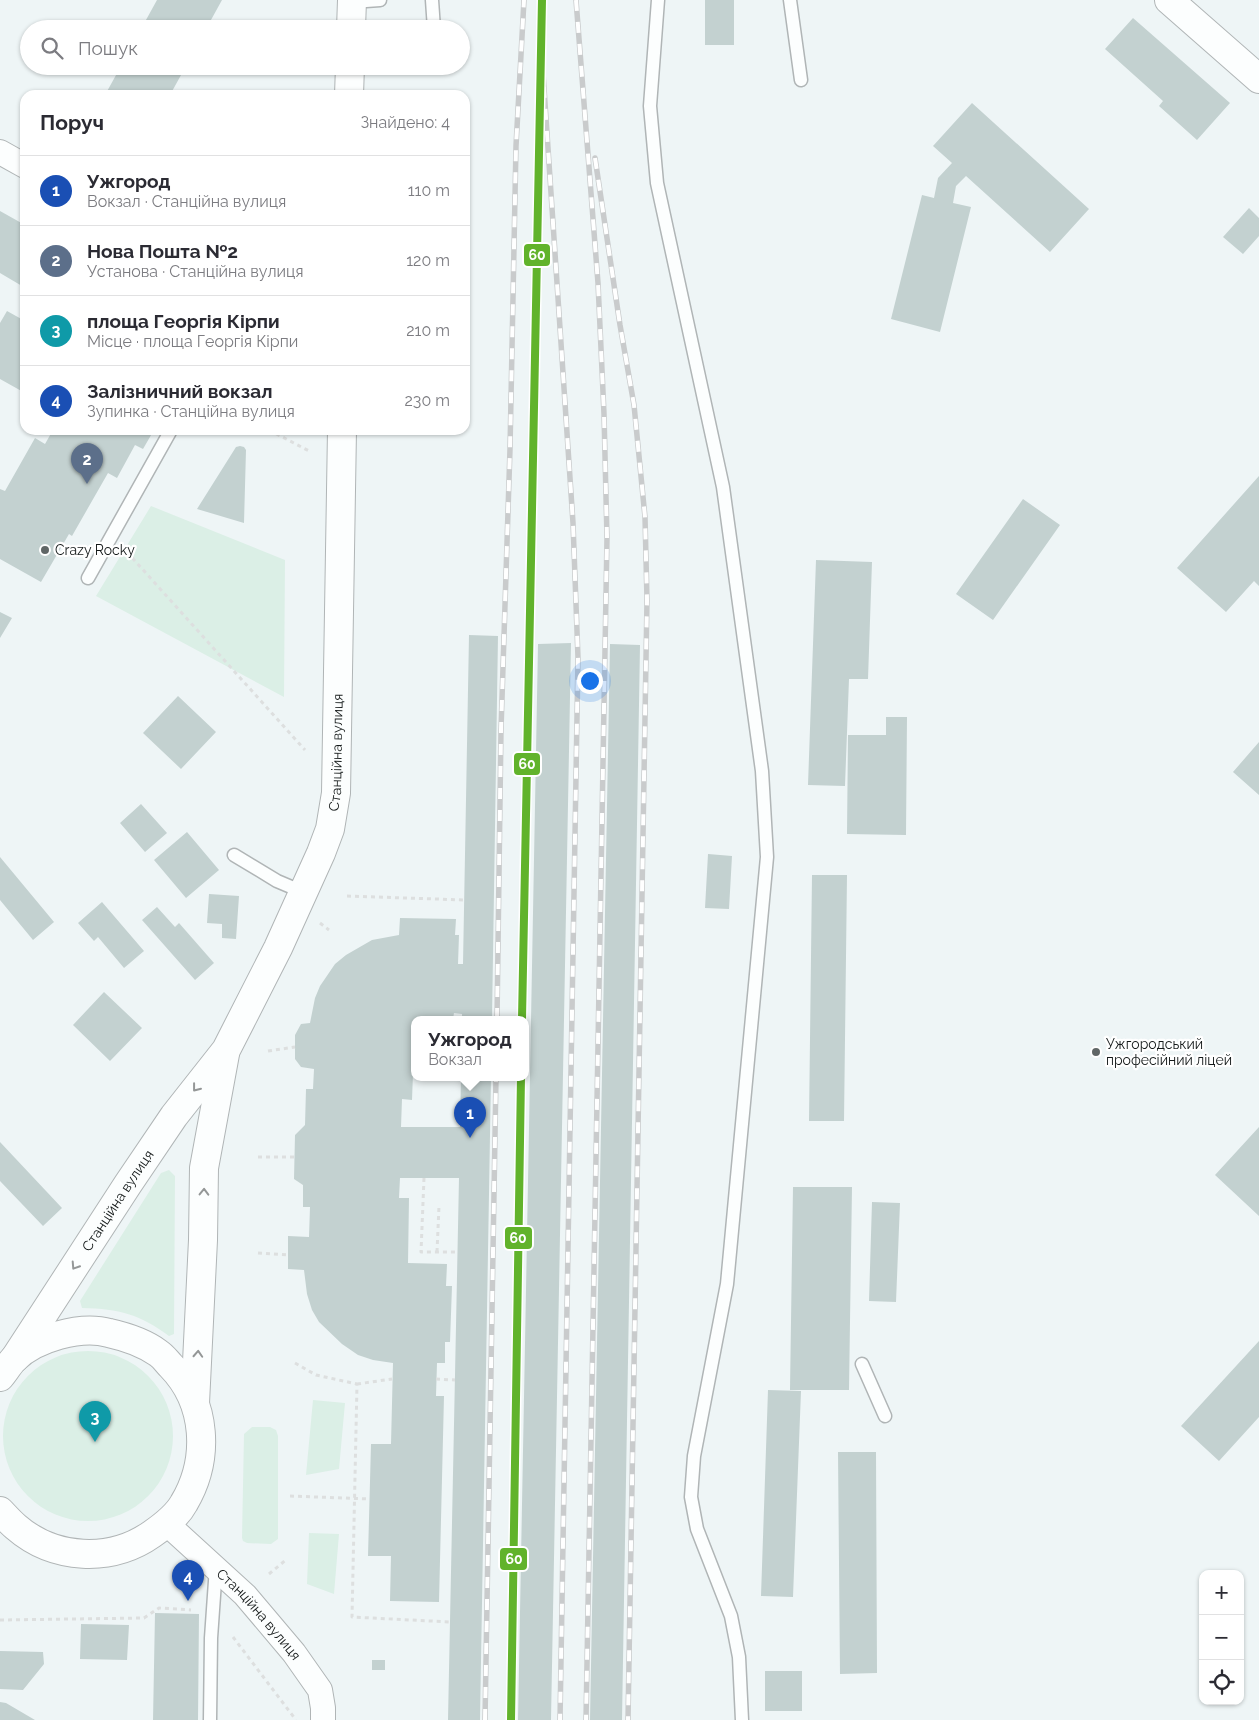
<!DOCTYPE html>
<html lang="uk">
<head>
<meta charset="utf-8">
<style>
	body { margin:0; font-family:Raleway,sans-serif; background:#f2f2f3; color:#2b2b33 }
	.controls { position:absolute; right:15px; bottom:15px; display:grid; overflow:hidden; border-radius:10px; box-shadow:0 1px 4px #0004 }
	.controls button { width:45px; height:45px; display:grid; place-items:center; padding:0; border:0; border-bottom:1px solid #e1e1e2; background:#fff; color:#2b2b33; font:25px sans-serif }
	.you { position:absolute; left:589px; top:680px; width:18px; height:18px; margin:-12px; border:4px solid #fff; border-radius:50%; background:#1a73e8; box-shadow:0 0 0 8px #1a73e833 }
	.badge { display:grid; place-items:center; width:32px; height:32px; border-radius:50%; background:#0b8043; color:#fff; font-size:16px; font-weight:700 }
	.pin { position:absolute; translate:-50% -41px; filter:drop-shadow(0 1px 2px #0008) }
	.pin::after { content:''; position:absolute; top:26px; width:18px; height:15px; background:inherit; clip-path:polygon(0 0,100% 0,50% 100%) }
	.popup { position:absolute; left:411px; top:1016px; width:118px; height:65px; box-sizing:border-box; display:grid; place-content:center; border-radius:10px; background:#fff; filter:drop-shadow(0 1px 4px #0005); font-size:16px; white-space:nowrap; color:#7c7c81 }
	.popup b { font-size:19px; color:#2b2b33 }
	.popup::after { content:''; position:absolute; left:50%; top:100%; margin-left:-10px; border:10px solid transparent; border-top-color:#fff }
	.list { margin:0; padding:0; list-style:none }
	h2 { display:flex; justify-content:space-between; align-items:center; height:65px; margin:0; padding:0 20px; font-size:21px }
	h2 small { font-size:16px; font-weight:400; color:#7c7c81 }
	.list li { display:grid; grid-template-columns:32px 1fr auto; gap:15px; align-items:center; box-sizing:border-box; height:70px; padding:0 20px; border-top:1px solid #e1e1e2 }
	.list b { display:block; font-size:19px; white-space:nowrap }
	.list p { margin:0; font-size:16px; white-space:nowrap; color:#7c7c81 }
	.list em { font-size:16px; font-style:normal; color:#7c7c81 }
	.icon { flex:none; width:28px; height:28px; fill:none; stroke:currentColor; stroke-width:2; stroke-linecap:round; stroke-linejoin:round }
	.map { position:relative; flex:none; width:1259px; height:1720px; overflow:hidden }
	.search { position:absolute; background:#fff; box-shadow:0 1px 4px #0004; left:20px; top:20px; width:450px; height:55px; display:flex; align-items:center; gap:12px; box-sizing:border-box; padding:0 18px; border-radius:28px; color:#7c7c81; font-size:19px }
	.panel { position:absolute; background:#fff; box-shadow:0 1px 4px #0004; left:20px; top:90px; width:450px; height:345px; border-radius:15px }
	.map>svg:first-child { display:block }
	.green { fill:#dbefe6 }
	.building { fill:#c3d1d0 }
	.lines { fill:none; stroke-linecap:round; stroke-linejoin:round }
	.lane-casing { stroke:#b0b5b6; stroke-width:15 }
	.street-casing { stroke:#b0b5b6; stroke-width:26 }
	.secondary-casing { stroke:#b0b5b6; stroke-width:30 }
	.path { stroke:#dddfdf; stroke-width:3; stroke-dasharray:4 4; stroke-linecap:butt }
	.lane { stroke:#fcfefe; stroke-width:12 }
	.street { stroke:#fcfefe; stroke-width:24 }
	.secondary { stroke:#fcfefe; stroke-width:28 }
	.rail-casing { stroke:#c9cbcc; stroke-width:5.5 }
	.rail { stroke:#fff; stroke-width:4; stroke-dasharray:11; stroke-linecap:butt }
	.rail-1-casing { stroke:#fff; stroke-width:11 }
	.rail-1 { stroke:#61b32b; stroke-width:8 }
	.oneway { stroke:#949797 }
	.poi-dot { fill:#606666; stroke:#fff; stroke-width:2 }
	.labels { text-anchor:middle; stroke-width:4.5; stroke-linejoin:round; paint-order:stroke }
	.poi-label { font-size:14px; fill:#141919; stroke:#fff; text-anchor:start }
	.street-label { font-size:14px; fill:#141919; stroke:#fff }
	.line-badge { stroke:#fff; stroke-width:2 }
	.badge-label { font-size:14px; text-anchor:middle; font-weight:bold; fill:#fff }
</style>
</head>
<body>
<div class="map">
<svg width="1259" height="1720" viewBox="0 0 1259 1720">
	<rect width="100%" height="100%" fill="#eef5f6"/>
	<path class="green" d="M151,506L285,560L284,697L96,596Z
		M169,1170L175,1176L174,1334L169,1336C139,1314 120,1309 82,1308L80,1301L161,1173Z
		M3 1436a85 85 0 1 1 170 0a85 85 0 1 1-170 0Z
		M313,1400L345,1403L339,1469L306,1475Z
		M252,1427H270L276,1430L278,1436V1539L271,1544L247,1543L243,1541L242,1538L244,1434Z
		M309,1533L339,1534L334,1594L307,1584Z"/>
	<path class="building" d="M157,0H222L206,29H141Z
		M705,0H734V45H705Z
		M1133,18L1230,103L1197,140L1159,106L1163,101L1105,49Z
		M121,66H186L170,95H105Z
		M972,103L1089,209L1050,252L966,176L956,186L953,203L971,207L940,332L891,319L922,195L934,198L938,178L952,163L933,146Z
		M1249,208L1259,218V236L1243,254L1223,237Z
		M0,211L25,225V281L22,286L0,273Z
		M7,311L25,321V393L0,379V323Z
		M53,430H154L143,449L135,445L117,478L108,473L72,536L69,534L41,582L0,559V489L5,491L35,438L45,444Z
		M240,446L244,447L246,450L244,523L197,509L236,447Z
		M1259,476V586L1254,581L1226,612L1177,568Z
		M1023,499L1060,525L993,620L956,594Z
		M816,560L872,562L868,679H849L845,786L808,785Z
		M0,612L12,618L0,638Z
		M469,635L498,636L492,1019H462V1014L454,1013L453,1019H415L412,1100L402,1099L401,1127H460L461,1077H491L480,1720H448L459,1178H400L399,1198H409L408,1263L447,1264L446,1286H452L450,1342H445V1363H437L436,1396H444L439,1602L390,1601L391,1556H368L371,1444H391L393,1363L373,1360L358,1355L342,1344L319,1322L312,1310L307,1294L304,1270L288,1269V1236L309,1237L310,1207H303V1185L294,1179L295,1135L305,1125L306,1089H313L314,1069L301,1067L295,1059V1035L301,1024L310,1023L315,998L320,986L335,964L346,955L372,940L399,935L400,918L456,919L455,935H459L458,964H463Z
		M571,643L551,1720H518L538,644Z
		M610,644L640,645L622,1720H590Z
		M178,696L216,732L181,769L143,733Z
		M886,717H907L906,835L847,834L848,735H886Z
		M1259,742V795L1233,772Z
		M141,804L167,833L145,852L120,823Z
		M187,832L219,870L186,898L154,860Z
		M708,854L732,856L729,909L705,908Z
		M0,857L54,922L33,940L0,900Z
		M812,875H847L844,1121H809Z
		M209,894L239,896L236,939L222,938V924L207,923Z
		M102,902L144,951L124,968L98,937L94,941L78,923Z
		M157,907L175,927L179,923L214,963L195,980L142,920Z
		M104,992L142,1028L110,1061L73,1025Z
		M1259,1127V1216L1215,1175Z
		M0,1142L62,1208L43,1226L0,1181Z
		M793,1187H852L849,1390H790Z
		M872,1202L900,1203L896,1302L869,1301Z
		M1259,1341V1417L1219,1461L1181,1426Z
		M768,1390L801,1391L793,1597L761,1596Z
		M838,1452H876L877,1673L840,1674Z
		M155,1613L199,1614L198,1720H153Z
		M81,1624L129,1625L127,1660L80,1659Z
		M0,1651L43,1652L44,1664L23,1690L0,1689Z
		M372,1660H385V1670H372Z
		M765,1671H802V1711H765Z
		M0,1702L6,1703L35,1720H0Z"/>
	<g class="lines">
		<g class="lane-casing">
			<path id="lane" d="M432,0L434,29
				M658,0L650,106L657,183L723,487L762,771L767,857L727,1284L694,1456L691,1497L697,1529L731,1616L739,1657L742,1720
				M790,0L801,80
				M352,2L380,0
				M88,578L171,430
				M234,855L277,881L303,892
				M862,1364L885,1416
				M210,1720L211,1638L216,1567"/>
		</g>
		<g class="street-casing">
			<g id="street">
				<path d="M0,152L25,166"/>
				<path id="s1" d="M167,1524L245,1595L294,1653L320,1690L323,1708V1720"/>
			</g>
		</g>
		<g class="secondary-casing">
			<g id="secondary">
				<path d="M1169,0L1259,79"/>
				<path d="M351,29L352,0"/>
				<path d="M349,95L350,66"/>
				<path id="s2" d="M15,1358L128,1184L174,1116L226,1050L278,948L321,853L330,829L336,793L342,430"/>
				<path d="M0,1377C5,1371 9,1364 14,1359C35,1338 81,1325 109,1333C127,1337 143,1342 158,1353C163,1356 167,1362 171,1366C207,1403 210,1459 184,1503C177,1516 165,1525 152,1534C111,1563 54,1560 16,1527C10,1522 5,1516 0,1511"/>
				<path d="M195,1403L203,1240L204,1168L225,1054"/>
			</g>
		</g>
		<path class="path" d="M269,430L311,452
			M127,552L305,750
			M347,896L465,900
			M320,923L329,930
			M268,1051L295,1047
			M258,1157H295
			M424,1178L421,1252H458
			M437,1252L439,1206
			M258,1253L288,1255
			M295,1363L316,1375L357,1384L352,1617L450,1622
			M436,1379L455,1380
			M357,1384L392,1379
			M290,1496L370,1499
			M269,1574L287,1559
			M0,1620L144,1618L159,1608L191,1610
			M233,1637L296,1720"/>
		<use href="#lane" class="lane"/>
		<use href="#street" class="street"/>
		<use href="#secondary" class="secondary"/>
		<g class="rail-casing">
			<path id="rail" d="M576,0L598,283L604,414L607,538L586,1720
				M541,43L573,523L578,658L560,1720
				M595,158L620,325L634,405L645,517L647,600L628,1720
				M497,1019L501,730L510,449L516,146L524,0
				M485,1720L496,1077"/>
		</g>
		<use href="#rail" class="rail"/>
		<g class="rail-1-casing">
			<path id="rail-1" d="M522,1019L542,0
				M511,1720L521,1077"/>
		</g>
		<use href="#rail-1" class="rail-1"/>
	</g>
	<defs><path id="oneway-chevron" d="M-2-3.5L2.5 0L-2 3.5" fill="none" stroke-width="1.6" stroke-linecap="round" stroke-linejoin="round" transform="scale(1.25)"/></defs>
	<g class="oneway">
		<use href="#oneway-chevron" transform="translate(196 1088) rotate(128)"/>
		<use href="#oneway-chevron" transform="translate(204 1192) rotate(-89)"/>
		<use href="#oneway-chevron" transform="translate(75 1266) rotate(123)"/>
		<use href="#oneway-chevron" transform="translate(198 1354) rotate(-87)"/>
	</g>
	<g class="poi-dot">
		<circle cx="45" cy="550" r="5"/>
		<circle cx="1096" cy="1052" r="5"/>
	</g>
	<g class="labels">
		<g class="poi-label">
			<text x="55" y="555">Crazy Rocky</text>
			<text x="1106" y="1049">Ужгородський<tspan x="1106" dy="16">професійний ліцей</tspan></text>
		</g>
		<g class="street-label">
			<text dy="5" stroke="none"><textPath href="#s2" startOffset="695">Станційна вулиця</textPath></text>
			<text dy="5" stroke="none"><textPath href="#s2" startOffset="188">Станційна вулиця</textPath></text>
			<text dy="5" stroke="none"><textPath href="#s1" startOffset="129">Станційна вулиця</textPath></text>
		</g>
	</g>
	<g class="line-badge">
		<rect x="523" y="243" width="28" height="24" rx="5" fill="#61b32b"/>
		<rect x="513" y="752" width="28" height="24" rx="5" fill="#61b32b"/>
		<rect x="504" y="1226" width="29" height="24" rx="5" fill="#61b32b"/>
		<rect x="499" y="1547" width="29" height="24" rx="5" fill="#61b32b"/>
	</g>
	<g class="badge-label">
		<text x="537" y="260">60</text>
		<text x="527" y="769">60</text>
		<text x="518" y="1243">60</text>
		<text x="514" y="1564">60</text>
	</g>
</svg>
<div class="controls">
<button>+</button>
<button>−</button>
<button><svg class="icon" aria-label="locate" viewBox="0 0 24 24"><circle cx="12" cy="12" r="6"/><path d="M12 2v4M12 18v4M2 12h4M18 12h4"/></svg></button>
</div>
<div class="you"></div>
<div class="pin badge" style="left:470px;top:1138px;background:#1a4fb4">1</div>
<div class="popup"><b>Ужгород</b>Вокзал</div>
<div class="pin badge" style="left:87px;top:484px;background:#5c6f8a">2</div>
<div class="pin badge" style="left:95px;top:1442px;background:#0f9aa8">3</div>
<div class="pin badge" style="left:188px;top:1601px;background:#1a4fb4">4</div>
<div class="search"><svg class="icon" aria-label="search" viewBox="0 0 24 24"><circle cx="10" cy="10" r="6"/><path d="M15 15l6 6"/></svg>Пошук</div>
<section class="panel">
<h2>Поруч<small>Знайдено: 4</small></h2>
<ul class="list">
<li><span class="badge" style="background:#1a4fb4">1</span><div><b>Ужгород</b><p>Вокзал · Станційна вулиця</p></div><em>110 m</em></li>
<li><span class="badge" style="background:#5c6f8a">2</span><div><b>Нова Пошта №2</b><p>Установа · Станційна вулиця</p></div><em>120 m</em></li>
<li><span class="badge" style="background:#0f9aa8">3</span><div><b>площа Георгія Кірпи</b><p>Місце · площа Георгія Кірпи</p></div><em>210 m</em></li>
<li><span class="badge" style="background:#1a4fb4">4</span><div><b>Залізничний вокзал</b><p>Зупинка · Станційна вулиця</p></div><em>230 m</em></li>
</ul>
</section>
</div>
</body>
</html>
